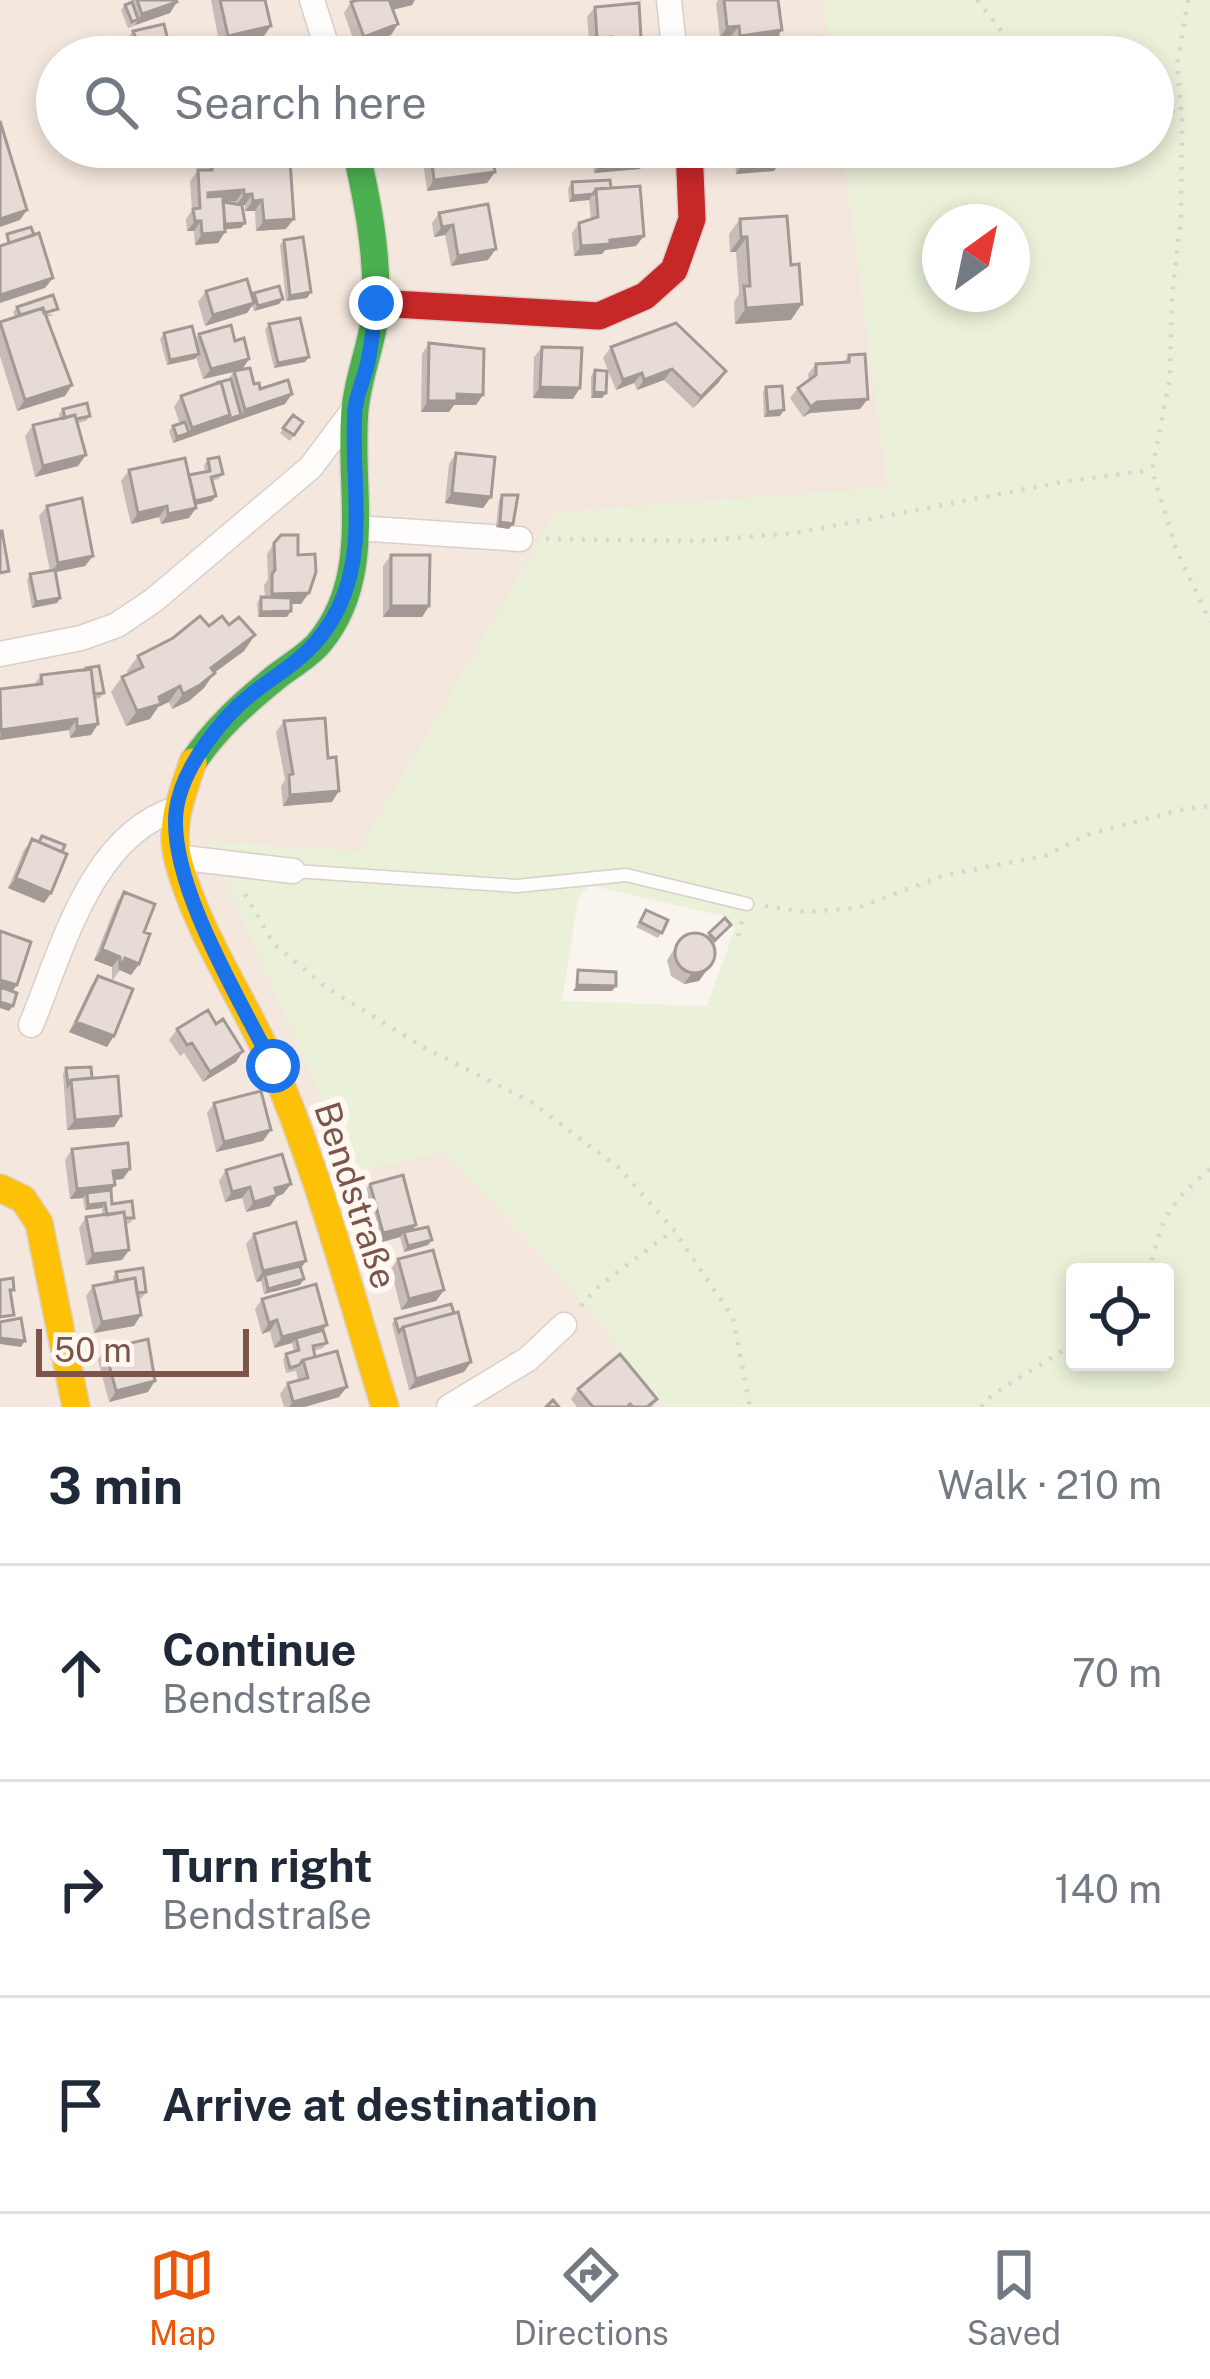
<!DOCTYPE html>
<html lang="en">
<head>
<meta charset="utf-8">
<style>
	body { margin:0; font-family:"Public Sans",sans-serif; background:#f2f2f3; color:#1f2937 }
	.controls { position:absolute; right:36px; bottom:36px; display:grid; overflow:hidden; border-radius:12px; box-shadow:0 6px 18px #0003 }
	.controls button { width:108px; height:108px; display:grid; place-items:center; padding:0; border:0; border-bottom:3px solid #e0e1e3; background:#fff; color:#1f2937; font:60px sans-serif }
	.compass { position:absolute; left:922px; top:204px; width:108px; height:108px; border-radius:50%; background:#fff; box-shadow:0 6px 18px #0003; rotate:33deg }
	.scale { position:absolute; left:36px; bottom:30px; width:213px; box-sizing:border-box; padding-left:12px; border:6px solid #7d5449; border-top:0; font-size:33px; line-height:42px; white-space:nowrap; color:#7d5449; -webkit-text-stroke:9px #fff8f2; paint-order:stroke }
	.stop { position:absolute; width:36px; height:36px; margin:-27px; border:9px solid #1a73e8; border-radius:50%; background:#fff }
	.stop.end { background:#1a73e8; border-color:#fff; box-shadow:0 3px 12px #0008 }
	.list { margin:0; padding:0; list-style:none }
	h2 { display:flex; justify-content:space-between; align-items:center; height:156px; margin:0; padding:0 48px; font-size:51px }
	h2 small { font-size:39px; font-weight:400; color:#747a83 }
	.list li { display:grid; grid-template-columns:78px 1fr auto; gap:36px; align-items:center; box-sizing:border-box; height:216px; padding:0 48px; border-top:3px solid #e0e1e3 }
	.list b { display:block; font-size:45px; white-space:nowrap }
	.list p { margin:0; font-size:39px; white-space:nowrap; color:#747a83 }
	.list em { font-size:39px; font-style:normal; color:#747a83 }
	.icon { flex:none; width:66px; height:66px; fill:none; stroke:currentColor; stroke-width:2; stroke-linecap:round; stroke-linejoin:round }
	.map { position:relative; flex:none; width:1210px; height:1407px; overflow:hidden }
	.search { position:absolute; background:#fff; box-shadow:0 6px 18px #0003; left:36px; right:36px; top:36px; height:132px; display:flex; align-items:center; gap:30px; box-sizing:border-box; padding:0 42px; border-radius:66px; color:#747a83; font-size:45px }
	.sheet { height:804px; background:#fff }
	nav { display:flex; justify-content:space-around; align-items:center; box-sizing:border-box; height:168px; border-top:3px solid #e0e1e3; background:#fff; font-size:33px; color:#747a83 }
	nav a { display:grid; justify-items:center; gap:6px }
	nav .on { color:#ea580c }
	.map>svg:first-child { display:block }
	.residential { fill:#f4e7dd }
	.green { fill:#eaf1d8; fill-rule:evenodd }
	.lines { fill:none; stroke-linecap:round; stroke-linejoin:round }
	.lane-casing { stroke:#d9cfca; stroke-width:15 }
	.street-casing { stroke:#d9cfca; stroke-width:27 }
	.fast-casing { stroke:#dbd0cb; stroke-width:30 }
	.slow-casing { stroke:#dbd0cb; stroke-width:30 }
	.jam-casing { stroke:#dbd0cb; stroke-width:30 }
	.path { stroke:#ddd2ce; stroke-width:4.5; stroke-dasharray:3 9; stroke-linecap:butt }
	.lane { stroke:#fefdfc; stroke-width:12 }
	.street { stroke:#fefdfc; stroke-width:24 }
	.fast { stroke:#4caf50; stroke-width:27 }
	.slow { stroke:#ffc107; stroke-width:27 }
	.jam { stroke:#c62828; stroke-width:27 }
	.wall { fill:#c7bcb7 }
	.shaded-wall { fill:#a29995 }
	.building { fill:#e7dbd5; stroke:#a29995; stroke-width:3 }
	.route { stroke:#1a73e8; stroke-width:15 }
	.labels { text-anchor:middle; stroke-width:12; stroke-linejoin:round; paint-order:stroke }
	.street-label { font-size:36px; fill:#7d5449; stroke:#fff8f2 }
</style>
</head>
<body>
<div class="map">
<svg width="1210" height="1407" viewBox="0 0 1210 1407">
	<rect width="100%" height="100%" fill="#faf4ee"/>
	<path class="residential" d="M0,0H824L831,57H57V147H843L888,488L556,513L359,852L209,842L443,1152L565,1280L664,1407H0Z"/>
	<path class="green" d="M824,0H1210V1407H664L565,1280L443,1152L354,1172L208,842L359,851L556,513L888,487L843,147H1153V57H831ZM940,222H1012V294H940ZM589,885L723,916L735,928L707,1006L562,1001L578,899ZM1075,1272H1165V1362H1075Z"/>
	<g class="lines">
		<g class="lane-casing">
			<path id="lane" d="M294,871L517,886L626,875L747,904"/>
		</g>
		<g class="street-casing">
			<path id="street" d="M312,0L330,57
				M669,0L675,57
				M357,528L520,539
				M0,654L81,638L117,625L154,600L311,467L355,408
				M177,857L293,871
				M31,1025C62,950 91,835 176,809
				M449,1407L528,1359L564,1325"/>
		</g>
		<g class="fast-casing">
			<path id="fast" d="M193,762C216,728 244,703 276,677C290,666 308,656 319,643C375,576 348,488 355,410C358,374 375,339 376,302C377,249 367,198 355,147"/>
		</g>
		<g class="slow-casing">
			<path id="slow" d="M193,762C182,794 169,826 178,860C197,933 244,999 274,1068C320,1177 350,1293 385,1407
				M0,1188L23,1199L39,1223L76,1407"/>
		</g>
		<g class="jam-casing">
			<path id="jam" d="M376,303L599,316L645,296L674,270L692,219L689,147"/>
		</g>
		<path class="path" d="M977,0L1008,39L1039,57
			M1188,0L1177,65L1182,120L1181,217L1172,295L1170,378L1152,470L1175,546L1210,622
			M1153,96L1182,120
			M546,539L700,541L796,533L1068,481L1152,470
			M245,894L273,943L323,985L423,1047L531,1102L619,1168L674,1230L733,1318L750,1407
			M765,906L806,912L857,908L945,875L1045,856L1086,835L1180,810L1210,806
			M738,936L742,921
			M1149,1272C1162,1218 1166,1206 1210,1169
			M581,1306L599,1286L674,1230
			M981,1407L992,1395L1075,1343"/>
		<use href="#lane" class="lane"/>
		<use href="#street" class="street"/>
		<use href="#fast" class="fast"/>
		<use href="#slow" class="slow"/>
		<use href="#jam" class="jam"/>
	</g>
	<path class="wall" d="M133,0H176L170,13L128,28L121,10L125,5Z
		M211,0H265L264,36L246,40L248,50L244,55L218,57L215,48L219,42Z
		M718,0H724L782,30L778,35L776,54L749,57L747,45L733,47L731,36L720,38L716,3Z
		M351,2L412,5L393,10L398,24L391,35L356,47L344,13Z
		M595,7L642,57H605L604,48L590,49L587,17Z
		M133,31L172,57H132L125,42Z
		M257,147H289L286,229L256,231L255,211H245V205H242L241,228L225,229L218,243L195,245L194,231H187L186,219L192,210L190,181L198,170H208L212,164L256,161Z
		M421,147H491L495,172L487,183L427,191Z
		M597,147H648L640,169L594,173L592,153Z
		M734,147H782L774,171L736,174Z
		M572,182L611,188L636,246L605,250L602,254L574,256L572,233L579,223L591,219L589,200L569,202L568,188Z
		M439,213L488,260L451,266L445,235L434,237L432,223Z
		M740,219L791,265V320L735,324L734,302L739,294L736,252H730L729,234Z
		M284,240L311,292L307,298L286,301L280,245Z
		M206,291L252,295L254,293L279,304L254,311L252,306L247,313L205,326L198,302Z
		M17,307L54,315L46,317L65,396L17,411L0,356V322L15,317L13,312Z
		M269,324L309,357L305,362L274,368L265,330Z
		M164,333L195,339L199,334L242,369L254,384L285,404L173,443L169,431L173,426L180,424L174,407L181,396L228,380L233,372L203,379L196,357L167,365L160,339Z
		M429,343L483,395L476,405H454L449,412H421L422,354Z
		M542,347L573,399L533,398L534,357Z
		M611,347L719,382L693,408L664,380L637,390L634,383L616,390L603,358Z
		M849,355L860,409L810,413L803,417L790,398L798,388L809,380L808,374L816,364L844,362Z
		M595,370L606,393L602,398H591V376Z
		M766,387L780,416L764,417L763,392Z
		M63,409L90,416L86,421L78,423V466L35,477L25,436L33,425L60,419L59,414Z
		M293,415L303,422L290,441L280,433Z
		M456,453L491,497L483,508L445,503L449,464Z
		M208,459L223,474L219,479L212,481L216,496L212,501L196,505V508L189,518L161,524L159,517L131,524L121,481L129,470L189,475L205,472L204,465Z
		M502,495L509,529L496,527L499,500Z
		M47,506L93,556L85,566L56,572L60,598L57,603L32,608L27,580L30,574L50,571L39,516Z
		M274,543L301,604H291L287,617H258L257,603L261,597H265L264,585L268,579L267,554Z
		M391,555L429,606L422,617H383V566Z
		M229,625L255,635L244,651L214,673L204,688L189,701L172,709L169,702L158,707L150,719L126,726L111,692L122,677L128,674L127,671L138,656L209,626Z
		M86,668L104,693L100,698L94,699L98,724L91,735L70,738L69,730L0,740V689L34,685L41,675L84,670Z
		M284,721L332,802L283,806L281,786L285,780L276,732Z
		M42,836L51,893L44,903L8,888L24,850L32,839L38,842Z
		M124,892L144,932L139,964L131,975L120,970L112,981V967L94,960L117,902Z
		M646,910L662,933L658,938L636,927Z
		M731,925L713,945L699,981L684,984L671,976L667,960L683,936L706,938L709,933Z
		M98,976L107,1047L69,1032L91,986Z
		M216,1024L243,1051L236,1062L203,1082L184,1053L180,1056L169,1040L177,1029Z
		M66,1068L121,1116L114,1127L67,1130L63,1074Z
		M214,1103L263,1141L216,1152L207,1113Z
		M72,1149L123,1179L114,1180L115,1185L111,1190L112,1204L134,1218L130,1223L126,1224L129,1250L122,1260L86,1265L79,1228L86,1217L102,1215V1208L85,1210L83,1198L70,1199L65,1160Z
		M226,1170L291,1184L283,1194L277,1196L270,1206L246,1212L242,1198L225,1202L219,1181Z
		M370,1184L416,1225L412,1230L432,1240L428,1245L404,1252L400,1237L375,1244L362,1194Z
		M254,1234L306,1261L301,1268L300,1285L264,1294L261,1281L256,1282L246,1244Z
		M398,1259L444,1290L436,1301L401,1310L391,1269Z
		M116,1272L146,1292L142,1298H138L134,1326L94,1333L86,1296L93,1286L113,1282V1277Z
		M262,1299L327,1325L323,1330L327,1343L323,1348L314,1351L315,1357L339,1397L304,1407H284L280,1394L288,1383L298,1380L296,1371L286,1373L283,1359L286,1354L294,1351L292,1343L274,1348L270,1331L262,1334L255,1309Z
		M395,1319L471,1362L464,1372L409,1390L392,1324Z
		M105,1349L148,1392L109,1402L98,1360Z
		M578,1389L657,1399L652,1407H577L571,1399Z"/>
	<path class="shaded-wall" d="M397,0H415L412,5L383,12L390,2Z
		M177,2L170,13L135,25L142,14Z
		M398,24L391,35L356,47L364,37Z
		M271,26L264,36L220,47L228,36Z
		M739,26L731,36L720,38L727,27Z
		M782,30L774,40L751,39L747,45L733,47L740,36Z
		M611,37L604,48L590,49L597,39Z
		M780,49L776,54L750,57L753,53Z
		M248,50L244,55L222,57V56Z
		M648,159L640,169L594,173L601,163Z
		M781,161L774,171L736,174L743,163Z
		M495,172L487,183L427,191L434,180Z
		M244,190L236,201L201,203L208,193Z
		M252,194L245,205H236L244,195Z
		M593,194L589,200L569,202L573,196Z
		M262,200L255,211H245L253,201Z
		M27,210L20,220L0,227V219Z
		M294,219L286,229L256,231L264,221Z
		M195,221H201L194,231H187Z
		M245,223L241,228L217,230L221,224Z
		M453,225L445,235L434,237L442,227Z
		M225,232L218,243L195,245L202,234Z
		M644,236L636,246L605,250L602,254L574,256L581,246L610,240Z
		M741,237H747L736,252H730Z
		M496,249L488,260L451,266L458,256Z
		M53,278L45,288L0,303V295Z
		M311,292L307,298L286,301L290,296Z
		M283,299L279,304L254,311L258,306Z
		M254,303L247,313L205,326L213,315Z
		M802,304L791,320L735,324L746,308Z
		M199,354L195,359L167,365L170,360Z
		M309,357L305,362L274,368L278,363Z
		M249,359L242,370L203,379L211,369Z
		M672,369L664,380L637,390L644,380Z
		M726,371L719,382L693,408L701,397Z
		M642,373L634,383L616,390L623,380Z
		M72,385L65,396L17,411L25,400Z
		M540,387L580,388L573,399L533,398Z
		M594,392L606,393L602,398H591Z
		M292,394L285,404L173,443L177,437L189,433L192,428L230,415H241L245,410Z
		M457,394L483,395L476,405H454L449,412H421L428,401Z
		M868,399L860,409L810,413L803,417L811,407L817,402Z
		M784,410L780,416L764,417L768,412Z
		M86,455L78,466L35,477L43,466Z
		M452,493L491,497L483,508L445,503Z
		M216,496L212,501L186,507L190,502Z
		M167,506L159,517L131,524L138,513Z
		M196,508L189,518L161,524L168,514Z
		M500,522L513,524L509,529L496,527Z
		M93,556L85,566L51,573L58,563Z
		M309,593L301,604H265L272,594Z
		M60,598L57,603L32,608L36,602Z
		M391,606H429L422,617H383Z
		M291,611L287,617H258L261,612Z
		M255,635L244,651L214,673L204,688L189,701L172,709L183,694L211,668Z
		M180,686L169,702L158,707L150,719L126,726L137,711Z
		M77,719L69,730L0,740L1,730Z
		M98,724L91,735L70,738L77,727Z
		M339,791L332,802L283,806L290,795Z
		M16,878L51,893L44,903L8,888Z
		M102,949L120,957L112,967L94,960Z
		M125,958L139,964L131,975L120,970Z
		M707,970L699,981L684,984L691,974Z
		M0,980L17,985L9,996L0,993Z
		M577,985L616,986L612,991H573Z
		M0,1002L13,1006L9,1011L0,1008Z
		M76,1022L114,1036L107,1047L69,1032Z
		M243,1051L236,1062L203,1082L210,1072Z
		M121,1116L114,1127L67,1130L75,1120Z
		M271,1130L263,1141L216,1152L224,1142Z
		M130,1169L123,1179L106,1181L113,1171Z
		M291,1184L283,1194L277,1196L270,1206L246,1212L254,1202L275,1188Z
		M115,1185L107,1195L87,1193L83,1198L70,1199L77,1189Z
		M250,1187L242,1198L225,1202L232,1192Z
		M105,1203L102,1208L85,1210L88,1205Z
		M416,1225L409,1235L404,1232L400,1237L375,1244L383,1233Z
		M432,1240L428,1245L404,1252L408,1246Z
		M129,1250L122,1260L86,1265L93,1254Z
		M306,1261L299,1271L265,1275L261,1281L256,1282L263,1271Z
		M304,1279L300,1285L264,1294L268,1289Z
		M444,1290L436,1301L401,1310L409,1299Z
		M141,1315L134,1326L94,1333L102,1322Z
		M277,1320L270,1331L262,1334L269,1323Z
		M327,1325L319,1335L296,1338L292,1343L274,1348L282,1337Z
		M0,1338L25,1341L21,1347L0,1344Z
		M471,1362L464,1372L409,1390L416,1379Z
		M155,1381L148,1392L109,1402L116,1391Z
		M347,1387L339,1397L304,1407H289L293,1402Z"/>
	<path class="building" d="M137,0H176L177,2L142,14Z
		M220,0H265L271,26L228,36Z
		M358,0H397L390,2L398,24L364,37L351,2Z
		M724,0H778L782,30L740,36L739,26L727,27Z
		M132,2L138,19L132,22L125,5Z
		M639,3L642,57H613L611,37L597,39L595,7Z
		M164,24L172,57H144L133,31Z
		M778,35L780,49L753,53L751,39Z
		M245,36L248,50L222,56L219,42Z
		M459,40L464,57H431L429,50Z
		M0,121L27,210L0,219Z
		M264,147H289L294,219L264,221L262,200L253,201L252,194L244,195V190L208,193V197L223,196L225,232L202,234L201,221H195L193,209L200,208L198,170H212V164L263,161Z
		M430,147H491L495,172L434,180Z
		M600,147H648V159L601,163Z
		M742,147H781V161L743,163Z
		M610,180L611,188L596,189L593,194L573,196L572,182Z
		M640,186L644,236L610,240V244L581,246L579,223L598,217L596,189Z
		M223,202L242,205L245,223L225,224Z
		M488,204L496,249L458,256L453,225L442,227L439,213Z
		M787,216L791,265L799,264L802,304L746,308L744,286H750L747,237H741L740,219Z
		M31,227L34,235L9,243L7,234Z
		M39,233L53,278L0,295V246Z
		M303,237L311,292L290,296L284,240Z
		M247,279L254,303L213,315L206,291Z
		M279,286L283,299L258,306L254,293Z
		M53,295L58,309L44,313L43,308L20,315L17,307Z
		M43,308L72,385L25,400L0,322Z
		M300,318L309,357L278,363L269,324Z
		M676,323L726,371L701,397L672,369L644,380L642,373L623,380L611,347Z
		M231,325L235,341L244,338L249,359L211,369L199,334Z
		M192,326L199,354L170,360L164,333Z
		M429,343L484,349L483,395L457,394V401H428Z
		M542,347L582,348L580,388L540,387Z
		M865,354L868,399L817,402L811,407L798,388L816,375V364L849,362V355Z
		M250,368L254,384L259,383L260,389L288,380L292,394L245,410L234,371Z
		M595,370L607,371L606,393L594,392Z
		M231,379L241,415L226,420L230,415L221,382L216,383Z
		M221,382L230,415L192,428L181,396Z
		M782,386L784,410L768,412L766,387Z
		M87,403L90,416L76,419L75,415L65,418L63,409Z
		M75,415L86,455L43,466L33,425Z
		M293,415L303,422L294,435L283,428Z
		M185,422L189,433L177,437L173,426Z
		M456,453L495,457L491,497L452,493Z
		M219,457L223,474L211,477L216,496L195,501L189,475L210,471L208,459Z
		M185,458L196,508L168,514L167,506L138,513L129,470Z
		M502,495H518L513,524L500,522Z
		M82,498L93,556L58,563L47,506Z
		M0,531H2L9,571L0,573Z
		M281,535H298V555L315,554L316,572L309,593L272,594V574L275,570L274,543Z
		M391,555H430L429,606H391Z
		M55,570L60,598L36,602L30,574Z
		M261,597L291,598V611L261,612Z
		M200,616L209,626L222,616L229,625L239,617L255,635L211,668L215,673L200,685L183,694L180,686L159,697L161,704L137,711L122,677L143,667L138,656L173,638Z
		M99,666L104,693L94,694L91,669L86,670V668Z
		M91,669L98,724L77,727V719L1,730L0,689L42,684L41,675Z
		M325,718L328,758L336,757L339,791L290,795L289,775L293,774L284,721Z
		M42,836L65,845L62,852L39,842Z
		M32,839L67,854L51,893L16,878Z
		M124,892L155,904L144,932L150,934L139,964L125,958L120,970V957L102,949Z
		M646,910L668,920L662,933L640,922Z
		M725,918L731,925L715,940L709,933Z
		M0,931L31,942L17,985L0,980Z
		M675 953a20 20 0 1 1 40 0a20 20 0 1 1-40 0Z
		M578,970L616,972V986L577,985Z
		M98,976L133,989L114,1036L76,1022Z
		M0,987L17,993L13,1006L0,1002Z
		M208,1010L216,1024L223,1019L243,1051L210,1072L192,1043L187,1045L177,1029Z
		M91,1067L92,1078L71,1080L68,1085L66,1068Z
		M118,1076L121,1116L75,1120L71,1080Z
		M261,1091L271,1130L224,1142L214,1103Z
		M128,1143L130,1169L113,1171L115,1185L77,1189L72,1149Z
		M282,1154L291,1184L275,1188L277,1195L254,1202L250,1187L232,1192L226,1170Z
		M403,1175L416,1225L383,1233L370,1184Z
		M111,1190L112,1204L132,1201L134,1218H125L124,1212L107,1215L105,1203L88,1205L87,1193Z
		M124,1212L129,1250L93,1254L86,1217Z
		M296,1222L306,1261L263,1271L254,1234Z
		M428,1227L432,1240L408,1246L404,1232Z
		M433,1250L444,1290L409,1299L398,1259Z
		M300,1266L304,1279L268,1289L265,1275Z
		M143,1268L146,1292L137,1293L135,1278L118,1281L116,1272Z
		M13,1278L14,1290H10L14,1315L0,1317V1280Z
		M135,1278L141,1315L102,1322L93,1286Z
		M316,1284L327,1325L282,1337L277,1320L269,1323L262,1299Z
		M451,1304L454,1313L403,1327L399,1332L395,1319Z
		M458,1312L471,1362L416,1379L403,1327Z
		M21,1318L25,1341L0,1338V1322Z
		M323,1330L327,1343L313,1346L315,1357L303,1360L299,1365L290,1368L286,1354L299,1350L296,1338Z
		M148,1339L155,1381L116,1391L105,1349Z
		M337,1351L347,1387L293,1402L288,1383L308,1378L303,1360Z
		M620,1354L657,1399L647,1407H633L630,1404L627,1407H593L578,1389Z
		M553,1400L559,1407H546Z"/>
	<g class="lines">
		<path class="route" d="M273,1066C240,999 169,885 176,812C180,777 205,742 228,716C266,674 308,668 338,609C369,546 350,477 355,410C356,396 363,381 367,366C372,346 373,324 376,303"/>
	</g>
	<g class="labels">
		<g class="street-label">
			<text transform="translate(356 1195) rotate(72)" y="13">Bendstraße</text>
		</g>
	</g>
</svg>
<div class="controls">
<button><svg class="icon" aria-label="locate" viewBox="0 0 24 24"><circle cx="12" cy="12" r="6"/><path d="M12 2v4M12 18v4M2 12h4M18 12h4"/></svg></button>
</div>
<svg class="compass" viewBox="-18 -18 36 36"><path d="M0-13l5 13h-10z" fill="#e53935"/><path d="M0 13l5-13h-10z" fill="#747a83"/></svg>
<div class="scale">50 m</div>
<div class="stop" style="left:273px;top:1066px"></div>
<div class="stop end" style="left:376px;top:303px"></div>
<div class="search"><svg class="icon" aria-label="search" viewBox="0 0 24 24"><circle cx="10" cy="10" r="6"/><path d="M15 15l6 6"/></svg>Search here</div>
</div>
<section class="sheet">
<h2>3 min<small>Walk · 210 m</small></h2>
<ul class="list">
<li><svg class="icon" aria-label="ahead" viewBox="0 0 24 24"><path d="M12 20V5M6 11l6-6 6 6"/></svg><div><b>Continue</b><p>Bendstraße</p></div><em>70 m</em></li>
<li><svg class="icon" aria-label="right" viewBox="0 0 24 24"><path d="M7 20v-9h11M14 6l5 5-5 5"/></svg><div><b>Turn right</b><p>Bendstraße</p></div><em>140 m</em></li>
<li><svg class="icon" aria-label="arrive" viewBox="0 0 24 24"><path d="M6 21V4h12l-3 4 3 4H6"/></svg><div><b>Arrive at destination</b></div></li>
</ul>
</section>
<nav>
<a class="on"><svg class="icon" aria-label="map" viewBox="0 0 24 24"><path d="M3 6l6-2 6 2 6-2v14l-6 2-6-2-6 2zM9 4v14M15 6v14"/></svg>Map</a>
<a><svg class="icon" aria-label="directions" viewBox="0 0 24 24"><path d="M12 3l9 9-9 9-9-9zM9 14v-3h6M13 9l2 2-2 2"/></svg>Directions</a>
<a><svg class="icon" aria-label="saved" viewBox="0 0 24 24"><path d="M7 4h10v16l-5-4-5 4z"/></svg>Saved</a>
</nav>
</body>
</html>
